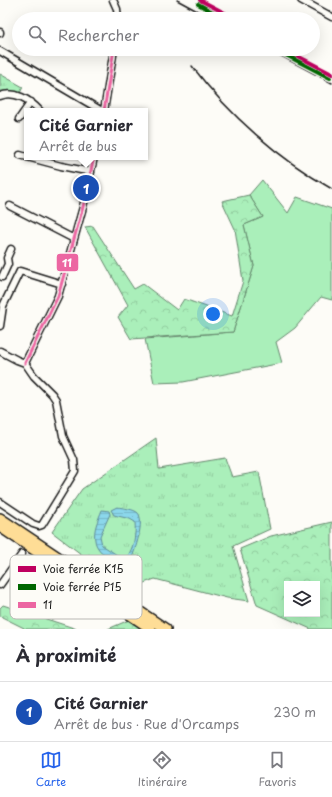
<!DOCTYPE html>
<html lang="fr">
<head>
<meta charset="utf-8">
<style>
	body { margin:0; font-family:"Playpen Sans",sans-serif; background:#f2f2f3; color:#2b2b33 }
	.controls { position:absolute; right:12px; bottom:12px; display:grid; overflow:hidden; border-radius:0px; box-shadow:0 4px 16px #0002 }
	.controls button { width:36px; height:36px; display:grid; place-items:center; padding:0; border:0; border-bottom:1px solid #e1e1e2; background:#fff; color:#2b2b33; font:20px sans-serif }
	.you { position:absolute; left:213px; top:314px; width:14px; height:14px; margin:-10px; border:3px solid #fff; border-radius:50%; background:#1a73e8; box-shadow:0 0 0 6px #1a73e833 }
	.badge { display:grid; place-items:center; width:26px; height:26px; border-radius:50%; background:#2563eb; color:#fff; font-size:13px; font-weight:700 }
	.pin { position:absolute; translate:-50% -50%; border:2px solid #fff; box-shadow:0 1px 4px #0006 }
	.popup { position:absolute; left:24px; top:108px; width:124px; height:52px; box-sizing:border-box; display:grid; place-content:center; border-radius:0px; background:#fff; filter:drop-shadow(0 1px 3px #0005); font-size:13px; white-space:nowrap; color:#7c7c81 }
	.popup b { font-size:15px; color:#2b2b33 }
	.popup::after { content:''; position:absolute; left:50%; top:100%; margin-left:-8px; border:8px solid transparent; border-top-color:#fff }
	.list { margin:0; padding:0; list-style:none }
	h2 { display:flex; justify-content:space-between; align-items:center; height:52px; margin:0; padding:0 16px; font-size:17px }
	h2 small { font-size:13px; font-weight:400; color:#7c7c81 }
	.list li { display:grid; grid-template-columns:26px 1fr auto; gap:12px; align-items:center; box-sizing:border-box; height:60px; padding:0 16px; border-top:1px solid #e1e1e2 }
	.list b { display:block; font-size:15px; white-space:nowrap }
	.list p { margin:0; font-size:13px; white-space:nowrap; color:#7c7c81 }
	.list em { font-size:13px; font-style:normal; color:#7c7c81 }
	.icon { flex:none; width:22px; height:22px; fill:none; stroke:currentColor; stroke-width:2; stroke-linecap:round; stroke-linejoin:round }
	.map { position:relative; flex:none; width:332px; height:629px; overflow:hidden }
	.search { position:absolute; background:#fff; box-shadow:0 4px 16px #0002; left:12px; right:12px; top:12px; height:44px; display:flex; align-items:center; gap:10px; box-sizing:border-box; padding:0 14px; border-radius:22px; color:#7c7c81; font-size:15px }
	.sheet { height:112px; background:#fff }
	nav { display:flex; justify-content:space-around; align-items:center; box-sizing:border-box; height:56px; border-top:1px solid #e1e1e2; background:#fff; font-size:11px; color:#7c7c81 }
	nav a { display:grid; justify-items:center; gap:2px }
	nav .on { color:#2563eb }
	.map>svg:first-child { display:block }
	.green { fill:#aaefba; stroke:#63866b }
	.forest { fill:url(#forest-crowns); stroke:#63866b; fill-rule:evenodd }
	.park { fill:url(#park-tufts); stroke:#63866b }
	.water { fill:url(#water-rules); stroke:#5f8c98 }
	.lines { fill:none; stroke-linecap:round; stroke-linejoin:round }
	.minor-casing { stroke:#1c1c1c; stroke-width:9 }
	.highway-casing { stroke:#1c1c1c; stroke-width:12 }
	.minor { stroke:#fdfcf7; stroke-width:6 }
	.highway { stroke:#fedd96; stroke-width:9 }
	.rail { stroke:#1c1c1c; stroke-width:1.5 }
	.bus-1-casing { stroke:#fdfcf7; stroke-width:6 }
	.bus-1 { stroke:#ec66a2; stroke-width:3 }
	.rail-1-casing { stroke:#fdfcf7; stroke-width:7 }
	.rail-2-casing { stroke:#fdfcf7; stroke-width:7 }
	.rail-1 { stroke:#bf005f; stroke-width:4 }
	.rail-2 { stroke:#060; stroke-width:4 }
	.key { fill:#fdfcf7; stroke:#bab9b5; stroke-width:1 }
	.key-label { font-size:11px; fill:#1c1c1c }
	.line-badge { stroke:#fdfcf7; stroke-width:1.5 }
	.badge-label { font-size:11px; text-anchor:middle; font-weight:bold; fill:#fff }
</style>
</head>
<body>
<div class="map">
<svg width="332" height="629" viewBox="0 0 332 629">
	<defs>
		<pattern id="forest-crowns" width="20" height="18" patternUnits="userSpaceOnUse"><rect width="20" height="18" fill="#aaefba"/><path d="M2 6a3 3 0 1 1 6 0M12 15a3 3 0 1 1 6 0" fill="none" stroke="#92cc9f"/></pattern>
		<pattern id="park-tufts" width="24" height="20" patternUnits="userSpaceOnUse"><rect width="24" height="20" fill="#aaefba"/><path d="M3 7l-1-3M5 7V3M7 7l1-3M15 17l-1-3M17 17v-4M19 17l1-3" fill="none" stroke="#92cc9f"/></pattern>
		<pattern id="water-rules" width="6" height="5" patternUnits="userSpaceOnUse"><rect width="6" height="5" fill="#8bd7eb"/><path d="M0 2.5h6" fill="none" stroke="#77b8c9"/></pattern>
	</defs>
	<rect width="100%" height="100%" fill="#fdfcf7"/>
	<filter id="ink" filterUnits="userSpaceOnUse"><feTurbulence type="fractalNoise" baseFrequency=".025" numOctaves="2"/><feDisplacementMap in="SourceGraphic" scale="8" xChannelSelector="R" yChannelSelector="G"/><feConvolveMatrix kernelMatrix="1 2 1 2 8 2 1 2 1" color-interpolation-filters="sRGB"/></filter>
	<g filter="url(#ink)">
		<path class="green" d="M262,180L288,213L297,197L332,209V300L321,297L295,328L276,342L282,363L183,382L154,383L145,339L233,332L254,266L244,225L263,217L249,195Z"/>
		<path class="forest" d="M249,195L263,217L244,225L254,266L233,332L131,339L118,317L128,305L85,227L93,226L134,289L143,284L177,310L184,299L232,316L243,281L235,229L222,201Z
			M332,522V629H311L257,605L240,549L271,536ZM287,584H317V614H287Z
			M3,605L77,629H24V628L0,616V608Z
			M129,620L142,629H108Z"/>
		<path class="park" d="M0,74L23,87L20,93L0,92Z
			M156,438L159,469L225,458L232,477L259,472L270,529L233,546L249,601L227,598L155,579L127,589L52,532L82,489Z"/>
		<path class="water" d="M117,507C123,508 134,509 138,513C145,521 135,551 131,560C120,567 96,554 95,540C93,530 98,520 102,510L109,511L110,514L100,536L102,545L120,557H127C134,547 136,535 135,522L130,519L114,515L111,510Z"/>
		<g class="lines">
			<g class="minor-casing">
				<path id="minor" d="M113,0L117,9L118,19
					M301,0L332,17
					M0,32V33
					M0,51L102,111
					M0,96C15,90 30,100 40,111
					M104,111L114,49
					M19,119L31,102
					M20,155L27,157
					M27,157L61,166L91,172
					M10,206L74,239
					M2,277L8,264L7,258L11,249
					M0,326L3,306L20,271L62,284
					M0,351L17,360L25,363
					M25,363L58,296L83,207L94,157
					M0,502L33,524L39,526L42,525L75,471L74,460L63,436L56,400L52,394L34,376L25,363
					M0,585L22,554"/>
			</g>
			<g class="highway-casing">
				<path id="highway" d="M0,518L166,629
					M0,527L151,629"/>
			</g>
			<use href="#minor" class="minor"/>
			<use href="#highway" class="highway"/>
			<path class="rail" d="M177,0L212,19
				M268,49L332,83
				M192,66C229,115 279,159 332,189"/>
			<g class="bus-1-casing">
				<path id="bus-1" d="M104,111L114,49
					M25,363L58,296L83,207L94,157"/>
			</g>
			<use href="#bus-1" class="bus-1"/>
			<g class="rail-1-casing">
				<path id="rail-1" d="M200,0L236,19
					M284,49L332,74"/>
			</g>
			<g class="rail-2-casing">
				<path id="rail-2" d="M198,4L225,19
					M282,53L330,78"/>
			</g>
			<use href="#rail-1" class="rail-1"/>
			<use href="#rail-2" class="rail-2"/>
		</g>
	</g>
	<rect x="10" y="555" width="132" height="64" rx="6" class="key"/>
	<rect x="18" y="566" width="18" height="6" fill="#bf005f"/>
	<rect x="18" y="584" width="18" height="6" fill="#060"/>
	<rect x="18" y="602" width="18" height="6" fill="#ec66a2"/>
	<g class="key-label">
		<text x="43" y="573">Voie ferrée K15</text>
		<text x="43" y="591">Voie ferrée P15</text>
		<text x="43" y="609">11</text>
	</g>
	<rect class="line-badge" x="56" y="253" width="23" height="19" rx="4" fill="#ec66a2"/>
	<g class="badge-label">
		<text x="67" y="267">11</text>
	</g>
</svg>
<div class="controls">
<button><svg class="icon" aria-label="layers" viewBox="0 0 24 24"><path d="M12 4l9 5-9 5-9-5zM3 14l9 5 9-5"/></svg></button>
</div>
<div class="you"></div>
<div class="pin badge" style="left:86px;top:188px;background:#1a4fb4">1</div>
<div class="popup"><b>Cité Garnier</b>Arrêt de bus</div>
<div class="search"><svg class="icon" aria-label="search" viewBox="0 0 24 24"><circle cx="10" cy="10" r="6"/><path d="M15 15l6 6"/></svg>Rechercher</div>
</div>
<section class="sheet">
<h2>À proximité<small></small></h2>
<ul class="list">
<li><span class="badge" style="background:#1a4fb4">1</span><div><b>Cité Garnier</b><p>Arrêt de bus · Rue d'Orcamps</p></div><em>230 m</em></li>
</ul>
</section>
<nav>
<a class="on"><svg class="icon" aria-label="map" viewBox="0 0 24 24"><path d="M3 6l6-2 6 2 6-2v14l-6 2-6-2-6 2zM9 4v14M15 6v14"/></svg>Carte</a>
<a><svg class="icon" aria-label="directions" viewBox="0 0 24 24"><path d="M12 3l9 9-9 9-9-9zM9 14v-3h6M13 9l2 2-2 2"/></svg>Itinéraire</a>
<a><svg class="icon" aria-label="saved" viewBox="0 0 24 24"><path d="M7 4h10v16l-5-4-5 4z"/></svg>Favoris</a>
</nav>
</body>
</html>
